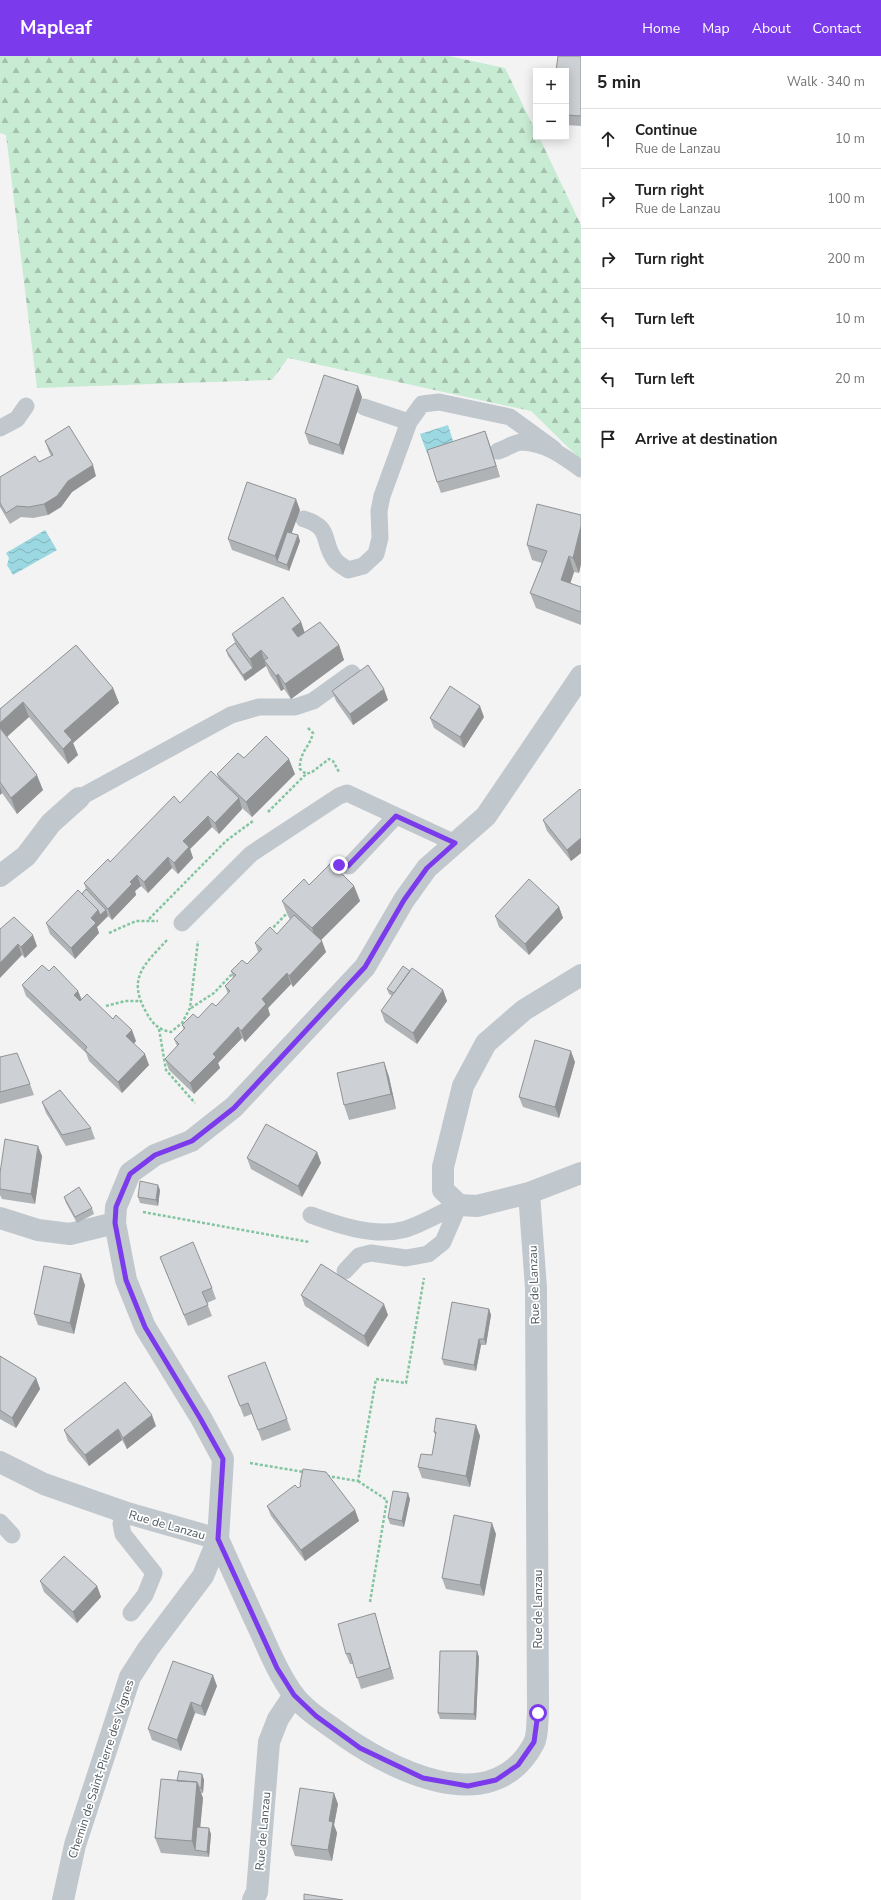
<!DOCTYPE html>
<html lang="en">
<head>
<meta charset="utf-8">
<style>
	body { margin:0; font-family:"Nunito Sans",sans-serif; background:#f6f6f6; color:#222 }
	.controls { position:absolute; right:12px; top:12px; display:grid; overflow:hidden; border-radius:0px; box-shadow:0 2px 10px #0003 }
	.controls button { width:36px; height:36px; display:grid; place-items:center; padding:0; border:0; border-bottom:1px solid #e0e0e0; background:#fff; color:#222; font:20px sans-serif }
	.stop { position:absolute; width:12px; height:12px; margin:-9px; border:3px solid #7c3aed; border-radius:50%; background:#fff }
	.stop.end { background:#7c3aed; border-color:#fff; box-shadow:0 1px 4px #0008 }
	.list { margin:0; padding:0; list-style:none }
	h2 { display:flex; justify-content:space-between; align-items:center; height:52px; margin:0; padding:0 16px; font-size:17px }
	h2 small { font-size:13px; font-weight:400; color:#767676 }
	.list li { display:grid; grid-template-columns:26px 1fr auto; gap:12px; align-items:center; box-sizing:border-box; height:60px; padding:0 16px; border-top:1px solid #e0e0e0 }
	.list b { display:block; font-size:15px; white-space:nowrap }
	.list p { margin:0; font-size:13px; white-space:nowrap; color:#767676 }
	.list em { font-size:13px; font-style:normal; color:#767676 }
	.icon { flex:none; width:22px; height:22px; fill:none; stroke:currentColor; stroke-width:2; stroke-linecap:round; stroke-linejoin:round }
	.map { position:relative; flex:none; width:581px; height:1844px; overflow:hidden }
	header { display:flex; align-items:center; gap:24px; box-sizing:border-box; height:56px; padding:0 20px; background:#7c3aed; color:#fff }
	header strong { font-size:19px }
	nav { display:flex; gap:22px; margin-inline-start:auto; font-size:14px }
	main { display:flex }
	aside { flex:1; background:#fff }
	.map>svg:first-child { display:block }
	.forest { fill:url(#forest-firs) }
	.water { fill:url(#water-waves) }
	.lines { fill:none; stroke-linecap:round; stroke-linejoin:round }
	.path { stroke:#84c5a1; stroke-width:2.5; stroke-dasharray:3 2; stroke-linecap:butt }
	.service { stroke:#c0c7cd; stroke-width:17 }
	.minor { stroke:#c0c7cd; stroke-width:22 }
	.wall { fill:#b0b3b6 }
	.shaded-wall { fill:#909294 }
	.building { fill:#cdd0d4; stroke:#909294 }
	.route { stroke:#7c3aed; stroke-width:5 }
	.labels { text-anchor:middle; stroke-width:3.5; stroke-linejoin:round; paint-order:stroke }
	.street-label { font-size:12px; fill:#4d575e; stroke:#fff }
</style>
</head>
<body>
<header>
<strong>Mapleaf</strong>
<nav><a>Home</a><a>Map</a><a>About</a><a>Contact</a></nav>
</header>
<main>
<div class="map">
<svg width="581" height="1844" viewBox="0 0 581 1844">
	<defs>
		<pattern id="forest-firs" width="22" height="20" patternUnits="userSpaceOnUse"><rect width="22" height="20" fill="#c8ebd3"/><path d="M5 1l3.5 6h-7zM16 11l3.5 6h-7z" fill="#a5c1ae"/></pattern>
		<pattern id="water-waves" width="16" height="10" patternUnits="userSpaceOnUse"><rect width="16" height="10" fill="#9bd8e2"/><path d="M0 5q4-4 8 0t8 0" fill="none" stroke="#81b2ba"/></pattern>
	</defs>
	<rect width="100%" height="100%" fill="#f4f3f3"/>
	<path class="forest" d="M0,0H449L505,12L536,76V81H539L581,169V404L531,355L288,302L272,324L37,332L6,79L0,77Z"/>
	<path class="water" d="M448,369L454,388L427,397L420,378Z
		M45,474L57,494L13,519L7,509L9,502L6,497Z"/>
	<g class="lines">
		<path class="path" d="M308,672L313,677C310,691 299,696 300,713L306,718L312,716L329,703L333,705L339,716
			M268,756L306,718
			M149,863L226,785L253,765
			M270,875L289,855
			M109,877L136,865H158
			M167,884C144,909 127,922 146,956C153,968 157,973 171,976L182,967L190,952L198,885
			M106,950L125,945H140
			M191,952L214,937L234,916
			M159,973L166,1014L195,1047
			M143,1156L309,1186
			M250,1407L304,1416
			M327,1420L358,1425L376,1323L406,1327L424,1222
			M358,1425L387,1444L370,1546"/>
		<path class="service" d="M364,351L409,366
			M0,372L17,363L26,350
			M498,395C505,393 515,386 522,386C546,387 563,400 581,413
			M304,463C333,472 321,486 335,504C338,508 344,511 348,514L363,510L376,498L380,482L379,455L382,440L409,366L422,348L439,346L510,361L554,393
			M79,742L231,659L259,651H295L313,645L352,617
			M349,810L396,760
			M182,867L251,798L339,740L347,737L455,787
			M311,1159C338,1169 373,1181 402,1174C417,1171 443,1155 459,1149
			M345,1215L359,1200L371,1197L406,1202L428,1198L443,1186L459,1149
			M124,1456L121,1468L123,1478L154,1517L145,1539L131,1557
			M0,1466L12,1479"/>
		<path class="minor" d="M0,820L26,800L51,767L79,742
			M529,1137L477,1150L459,1149L443,1134V1111L463,1030L486,987L524,954L581,919
			M0,1162L38,1174L70,1178L115,1167
			M0,1406L44,1428L124,1456L218,1483C232,1514 246,1545 261,1577C270,1597 279,1619 293,1638C303,1652 320,1663 334,1673C386,1712 492,1768 534,1687C538,1679 537,1666 538,1657L536,1232L529,1137L581,1117
			M63,1844L75,1789L130,1621L148,1593L203,1520L218,1483L223,1403L201,1362L145,1271L126,1224L115,1167L116,1151L130,1117L155,1099L191,1085L234,1051L365,911L404,844L427,812L486,760L581,620
			M253,1844L257,1836L269,1686L278,1663L294,1639"/>
	</g>
	<path class="wall" d="M581,0V70L566,69V15Z
		M362,341L343,399L309,388L305,377Z
		M485,375L500,421L441,437L437,426Z
		M45,385L96,420L72,436L61,451L48,459L33,462L21,461L10,468L0,451V421L39,406L51,400L49,396Z
		M300,454L291,477L298,479L300,485L289,515L232,494L228,483Z
		M581,459V508L579,517L574,516L570,528L581,531V569L536,552L530,537L542,507L532,504L527,489Z
		M301,566L305,577L339,589L344,604L291,643L284,633L281,635L270,619L266,610L245,625L228,600L226,594L235,587L232,578Z
		M76,589L113,632L119,647L73,687L78,699L68,708L29,661L7,681L43,734L17,758L2,737L0,739V653Z
		M332,635L388,644L353,669L336,645Z
		M484,661L464,692L434,672L430,662Z
		M244,702L295,718L252,761L242,752V753L219,778L212,771L190,793L193,802L178,818L172,812L148,837L141,830L135,835L136,839L112,864L107,859L108,860L97,871L99,877L75,903L50,878L46,867L81,838L86,833L84,827L110,806L180,747L219,723L217,718Z
		M581,734V797L571,805L547,775L543,764Z
		M309,829L354,830L360,845L321,884L326,896L293,931L291,928L268,952L270,959L245,986L242,982L218,1007L220,1012L194,1038L169,1014L165,1003L177,990L174,983L184,974L182,969L198,962L216,950L228,938L225,930L233,922L231,915L247,908L258,896L255,887L277,878L290,863L288,860L282,845Z
		M559,851L563,862L529,899L499,871L495,860Z
		M0,873L37,890L25,902L22,899Z
		M49,915L78,935L82,944L113,963L136,985L134,988L149,1009L122,1037L89,1005L86,997L26,940L22,929Z
		M410,915L443,934L447,945L417,988L385,966L381,955L392,940L389,938L387,933Z
		M0,1001L30,1028L34,1039L0,1048Z
		M384,1006L389,1021L396,1053L349,1064L344,1049Z
		M575,1006L559,1062L523,1051L519,1041Z
		M42,1046L91,1072L95,1083L66,1090L46,1057Z
		M317,1096L321,1107L302,1141L251,1113L247,1102Z
		M42,1100L35,1148L2,1143L0,1139V1117Z
		M160,1134L158,1150L140,1147L138,1141Z
		M64,1141L92,1152L94,1158L77,1167L66,1147Z
		M160,1201L212,1232L216,1243L207,1247L212,1260L188,1270Z
		M85,1229L74,1278L38,1269L34,1258Z
		M301,1239L388,1259L368,1291L305,1250Z
		M489,1253L491,1259L486,1289H481L476,1315L444,1309L442,1303Z
		M0,1300L36,1322L40,1333L16,1372L0,1363Z
		M228,1320L287,1363L291,1374L262,1385L252,1358L244,1361Z
		M476,1369L480,1380L470,1431L422,1422L418,1411L432,1399L436,1381L434,1376Z
		M156,1370L127,1393L122,1384L89,1410L68,1385L64,1374Z
		M300,1428L355,1454L359,1465L305,1505L271,1460L267,1450L298,1432L300,1430Z
		M410,1443L404,1471L390,1468L388,1462Z
		M496,1478L484,1540L446,1533L442,1522Z
		M40,1525L97,1530L101,1541L77,1567L44,1536Z
		M375,1557L378,1568L394,1623L361,1633L353,1608H350L346,1598Z
		M477,1595L479,1601L476,1664L440,1663L438,1657Z
		M217,1630L205,1660L195,1657L181,1695L152,1684L148,1673Z
		M202,1718L204,1724L203,1737H201L203,1742L200,1771L211,1778L209,1801L161,1797L155,1782L177,1725Z
		M338,1748L334,1769L337,1777L332,1805L295,1800L291,1789Z"/>
	<path class="shaded-wall" d="M358,330L362,341L343,399L339,389Z
		M485,375L489,386L500,421L496,410Z
		M93,409L96,420L72,436L61,451L48,459L44,448L68,425Z
		M296,443L300,454L281,507L277,505L275,500Z
		M581,470V508L579,517L573,502Z
		M298,479L300,485L289,515L287,509Z
		M569,500L574,516L566,540L561,524Z
		M301,566L306,581L297,589L292,573Z
		M339,589L344,604L291,643L285,628Z
		M261,594L266,610L245,625L243,619L253,612L250,603Z
		M278,618L284,633L281,635L276,620Z
		M113,632L119,647L73,687L78,699L68,708L63,693L64,675Z
		M384,633L388,644L353,669L350,658Z
		M23,646L29,661L3,684L0,675V667Z
		M480,650L484,661L464,692L460,681Z
		M289,703L295,718L252,761L246,746Z
		M37,719L43,734L17,758L11,742Z
		M0,730L2,737L0,739Z
		M239,742L242,753L219,778L215,767Z
		M208,760L212,771L190,793L193,802L178,818L174,807L183,785Z
		M581,782V797L571,805L567,794Z
		M168,801L172,812L148,837L144,826Z
		M137,819L141,830L135,835L136,839L112,864L108,853L130,826Z
		M354,830L360,845L317,888L312,872Z
		M559,851L563,862L529,899L525,888Z
		M98,854H106L108,860L97,871L99,877L75,903L71,892L91,862Z
		M33,879L37,890L25,902L21,891Z
		M322,885L326,896L293,931L289,920Z
		M18,888L22,899L0,922V907Z
		M287,917L291,928L268,952L270,959L245,986L241,975L262,943Z
		M443,934L447,945L417,988L413,977Z
		M78,935L82,945L78,950L74,939Z
		M238,971L242,982L218,1007L220,1012L194,1038L190,1027L213,998Z
		M132,974L136,985L130,991L126,980Z
		M571,995L575,1006L559,1062L555,1051Z
		M145,998L149,1009L122,1037L118,1026Z
		M384,1006L389,1021L396,1053L391,1038Z
		M38,1090L42,1100L35,1148L31,1138Z
		M317,1096L321,1107L302,1141L298,1130Z
		M158,1129L160,1134L158,1150L156,1144Z
		M81,1218L85,1229L74,1278L70,1267Z
		M384,1248L388,1259L368,1291L364,1280Z
		M489,1253L491,1259L486,1289L484,1283Z
		M479,1283L481,1289L476,1315L474,1309Z
		M36,1322L40,1333L16,1372L12,1362Z
		M152,1359L156,1370L127,1393L123,1382Z
		M476,1369L480,1380L470,1431L466,1420Z
		M118,1373L122,1384L89,1410L85,1399Z
		M408,1437L410,1443L404,1471L402,1465Z
		M355,1454L359,1465L305,1505L301,1494Z
		M492,1467L496,1478L484,1540L480,1529Z
		M97,1530L101,1541L77,1567L73,1556Z
		M375,1557L378,1568L394,1623L390,1612Z
		M477,1595L479,1601L476,1664L474,1658Z
		M213,1619L217,1630L205,1660L201,1650Z
		M191,1646L195,1657L181,1695L177,1684Z
		M202,1718L204,1724L203,1737L201,1732Z
		M197,1726L203,1742L198,1795L195,1794L192,1785Z
		M334,1737L338,1748L334,1769L337,1777L332,1805L328,1794L329,1765Z
		M209,1772L211,1778L209,1801L207,1796Z"/>
	<path class="building" d="M558,0H581V60L566,59V15H556Z
		M324,319L358,330L339,389L305,377Z
		M69,370L93,409L68,425L57,440L44,448L29,451L17,450L6,457L0,447V421L35,400L39,406L53,399L45,385Z
		M485,375L496,410L437,426L427,394Z
		M247,426L296,443L275,500L228,483Z
		M537,448L581,459V470L573,502L569,500L561,524L581,531V556L530,537L547,495L527,489Z
		M287,476L298,479L287,509L277,505Z
		M283,541L301,566L292,573L298,581L320,566L339,589L285,628L278,618L276,620L264,604L268,602L261,594L250,603L232,578Z
		M235,587L253,612L243,619L226,594Z
		M76,589L113,632L64,675L72,684L63,693L23,646L0,667V653Z
		M368,609L384,633L350,658L332,635Z
		M450,630L480,650L460,681L430,662Z
		M0,672L37,719L11,742L0,726Z
		M266,680L289,703L246,746L217,718L238,697L244,702Z
		M211,715L239,742L215,767L208,760L183,785L189,791L174,807L168,801L144,826L137,819L130,826L132,828L108,853L84,827L108,803L110,806L174,740L180,747Z
		M580,733L581,734V782L567,794L543,764Z
		M331,807L354,830L312,872L282,845L304,823L309,829Z
		M529,823L559,851L525,888L495,860Z
		M86,833L106,854L100,859L98,854L82,838Z
		M78,834L98,854L91,862L96,867L71,892L46,867Z
		M294,859L322,885L289,920L287,917L262,943L266,948L241,975L238,971L213,998L216,1001L190,1027L165,1003L179,988L174,983L185,972L182,969L193,958L198,962L212,947L216,950L230,935L225,930L236,919L231,915L242,904L247,908L262,893L255,887L270,871L277,878Z
		M14,861L33,879L21,891L18,888L0,907V873Z
		M42,909L49,915L54,910L78,935L74,939L80,945L87,938L113,963L116,959L132,974L126,980L145,998L118,1026L85,994L87,991L22,929Z
		M403,910L410,915L394,937L387,933Z
		M412,912L443,934L413,977L381,955Z
		M535,984L571,995L555,1051L519,1041Z
		M17,997L30,1028L0,1036V1001Z
		M384,1006L391,1038L344,1049L337,1017Z
		M60,1034L91,1072L62,1079L42,1046Z
		M266,1068L317,1096L298,1130L247,1102Z
		M5,1083L38,1090L31,1138L0,1133V1117Z
		M140,1125L158,1129L156,1144L138,1141Z
		M79,1131L92,1152L75,1161L64,1141Z
		M193,1186L212,1232L202,1236L208,1249L184,1259L160,1201Z
		M321,1208L384,1248L364,1280L301,1239Z
		M44,1210L81,1218L70,1267L34,1258Z
		M452,1246L489,1253L484,1283H479L474,1309L442,1303Z
		M0,1300L36,1322L12,1362L0,1354Z
		M265,1306L287,1363L258,1374L248,1347L240,1350L228,1320Z
		M125,1326L152,1359L123,1382L118,1373L85,1399L64,1374Z
		M436,1362L476,1369L466,1420L418,1411L421,1398L432,1399L436,1376H434Z
		M303,1413L326,1416L355,1454L301,1494L267,1450L295,1429L298,1432L301,1430L300,1428Z
		M393,1435L408,1437L402,1465L388,1462Z
		M454,1459L492,1467L480,1529L442,1522Z
		M64,1500L97,1530L73,1556L40,1525Z
		M375,1557L390,1612L357,1622L350,1597L346,1598L338,1568Z
		M440,1595H477L474,1658L438,1657Z
		M173,1605L213,1619L201,1650L191,1646L177,1684L148,1673Z
		M179,1715L202,1718L201,1732L199,1731L197,1726L177,1725Z
		M161,1723L197,1726L192,1785L155,1782Z
		M300,1732L334,1737L329,1765L333,1766L328,1794L291,1789Z
		M197,1771L209,1772L207,1796L195,1794Z
		M304,1838L343,1844H304Z"/>
	<g class="lines">
		<path class="route" d="M339,809L348,810L396,760L455,787L427,812L404,844L365,911L234,1052L192,1085L155,1099L130,1118L116,1151L115,1167L126,1224L145,1271L200,1362L223,1403L218,1483L277,1612L294,1639L316,1660L360,1692L423,1722L468,1730L496,1724L518,1709L534,1686L538,1657"/>
	</g>
	<g class="labels">
		<g class="street-label">
			<text transform="translate(534 1229) rotate(-92)" y="4">Rue de Lanzau</text>
			<text transform="translate(167 1469) rotate(16)" y="4">Rue de Lanzau</text>
			<text transform="translate(538 1553) rotate(-90)" y="4">Rue de Lanzau</text>
			<text transform="translate(101 1713) rotate(-72)" y="4">Chemin de Saint-Pierre des Vignes</text>
			<text transform="translate(263 1775) rotate(-85)" y="4">Rue de Lanzau</text>
		</g>
	</g>
</svg>
<div class="controls">
<button>+</button>
<button>−</button>
</div>
<div class="stop" style="left:538px;top:1657px"></div>
<div class="stop end" style="left:339px;top:809px"></div>
</div>
<aside>
<h2>5 min<small>Walk · 340 m</small></h2>
<ul class="list">
<li><svg class="icon" aria-label="ahead" viewBox="0 0 24 24"><path d="M12 20V5M6 11l6-6 6 6"/></svg><div><b>Continue</b><p>Rue de Lanzau</p></div><em>10 m</em></li>
<li><svg class="icon" aria-label="right" viewBox="0 0 24 24"><path d="M7 20v-9h11M14 6l5 5-5 5"/></svg><div><b>Turn right</b><p>Rue de Lanzau</p></div><em>100 m</em></li>
<li><svg class="icon" aria-label="right" viewBox="0 0 24 24"><path d="M7 20v-9h11M14 6l5 5-5 5"/></svg><div><b>Turn right</b></div><em>200 m</em></li>
<li><svg class="icon" aria-label="left" viewBox="0 0 24 24"><path d="M17 20v-9H6M10 6l-5 5 5 5"/></svg><div><b>Turn left</b></div><em>10 m</em></li>
<li><svg class="icon" aria-label="left" viewBox="0 0 24 24"><path d="M17 20v-9H6M10 6l-5 5 5 5"/></svg><div><b>Turn left</b></div><em>20 m</em></li>
<li><svg class="icon" aria-label="arrive" viewBox="0 0 24 24"><path d="M6 21V4h12l-3 4 3 4H6"/></svg><div><b>Arrive at destination</b></div></li>
</ul>
</aside>
</main>
</body>
</html>
